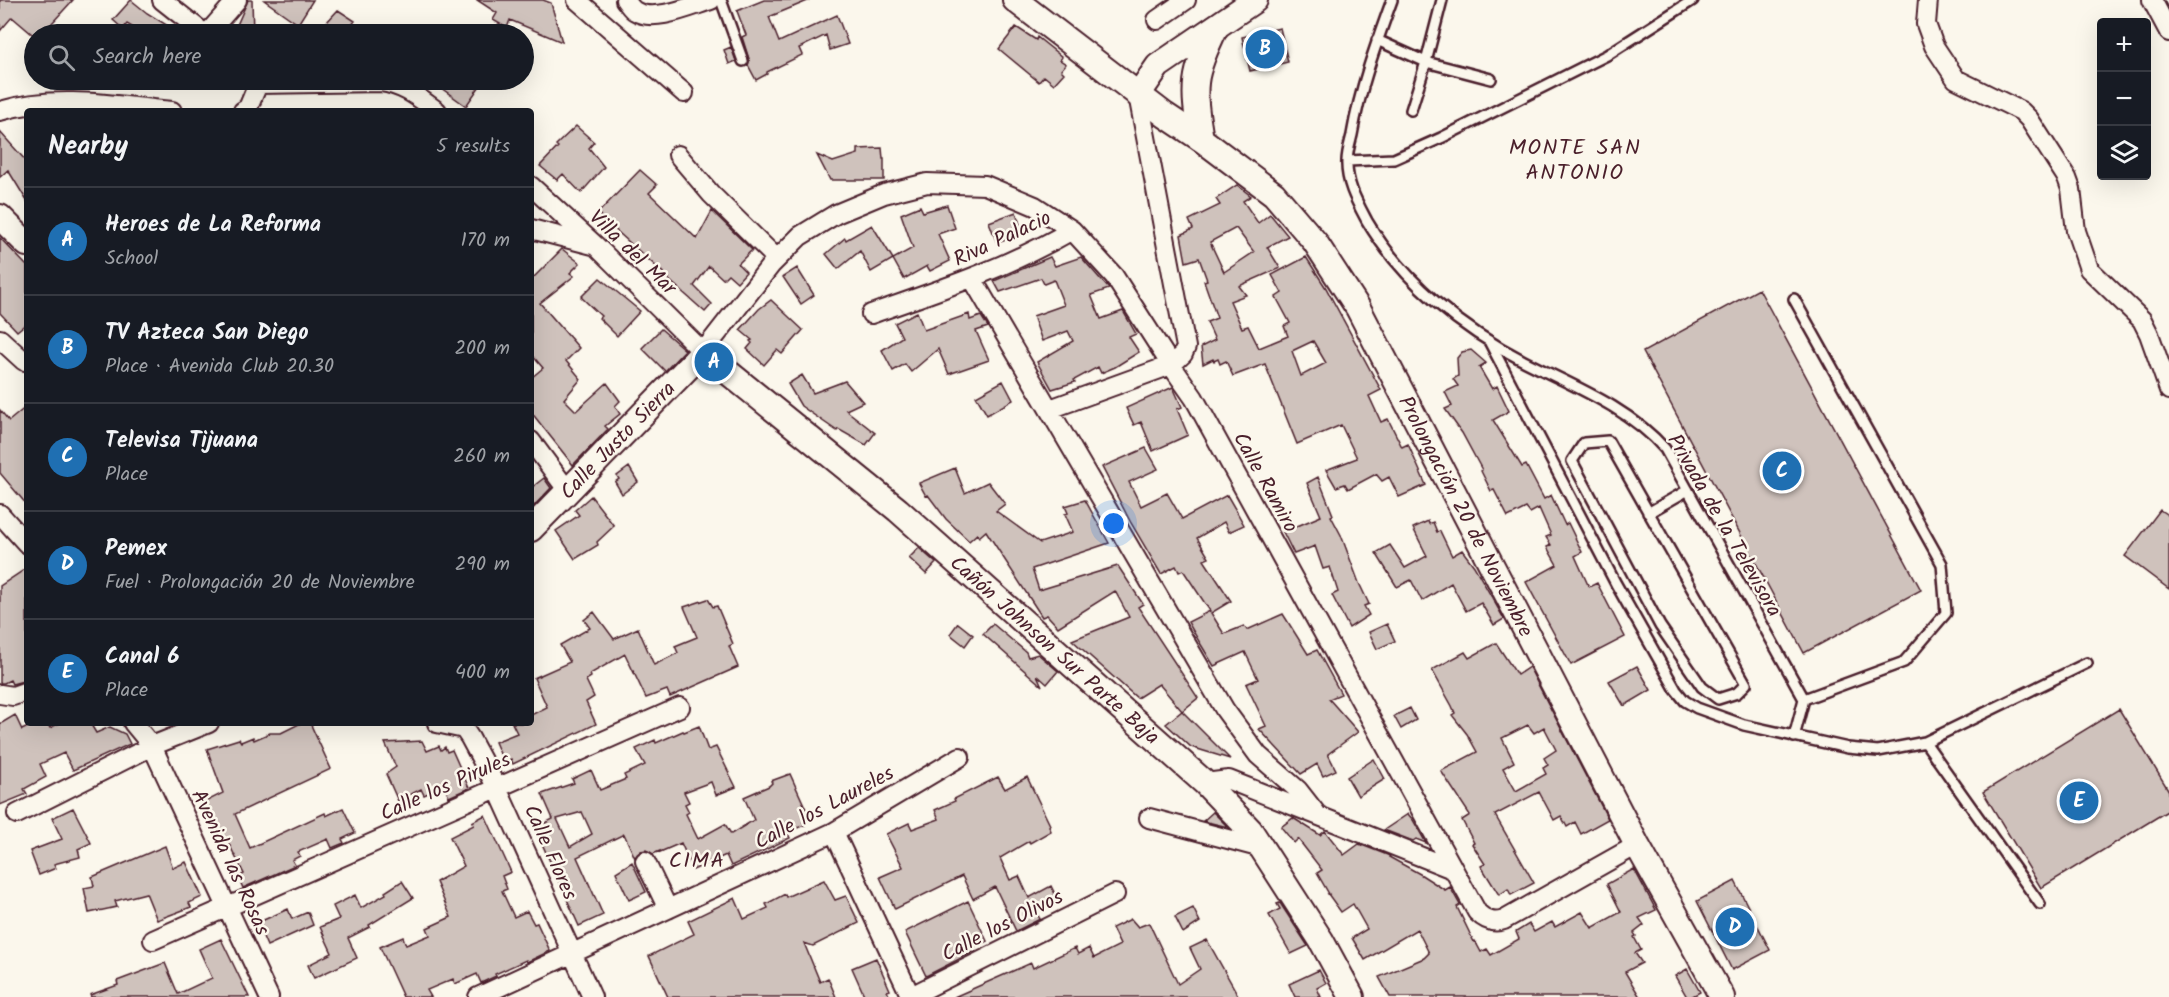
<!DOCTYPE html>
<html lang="en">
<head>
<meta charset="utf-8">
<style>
	body { margin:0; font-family:Kalam,sans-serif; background:#242831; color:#f1f3f6 }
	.controls { position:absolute; right:18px; top:18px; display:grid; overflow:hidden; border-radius:6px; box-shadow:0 6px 24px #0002 }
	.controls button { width:54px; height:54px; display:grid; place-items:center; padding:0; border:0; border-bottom:2px solid #363941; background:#171b24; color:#f1f3f6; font:30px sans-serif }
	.you { position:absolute; left:1114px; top:524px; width:21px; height:21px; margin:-15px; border:4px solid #fff; border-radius:50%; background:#1a73e8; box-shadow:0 0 0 9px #1a73e833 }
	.badge { display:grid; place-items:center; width:39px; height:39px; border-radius:50%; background:#1f6fb2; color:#fff; font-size:20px; font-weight:700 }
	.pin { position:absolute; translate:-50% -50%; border:3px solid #fff; box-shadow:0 2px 6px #0006 }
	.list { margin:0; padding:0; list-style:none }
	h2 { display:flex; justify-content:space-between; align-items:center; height:78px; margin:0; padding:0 24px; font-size:26px }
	h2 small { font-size:20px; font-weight:400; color:#9ea1a6 }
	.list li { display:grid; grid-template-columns:39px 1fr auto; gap:18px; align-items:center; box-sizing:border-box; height:108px; padding:0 24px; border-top:2px solid #363941 }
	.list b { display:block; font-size:22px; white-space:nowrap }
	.list p { margin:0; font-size:20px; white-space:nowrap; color:#9ea1a6 }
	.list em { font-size:20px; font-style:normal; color:#9ea1a6 }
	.icon { flex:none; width:33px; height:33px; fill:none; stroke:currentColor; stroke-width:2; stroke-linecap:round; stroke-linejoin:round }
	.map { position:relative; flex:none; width:2169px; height:997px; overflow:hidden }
	.search { position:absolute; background:#171b24; box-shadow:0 6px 24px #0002; left:24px; top:24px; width:510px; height:66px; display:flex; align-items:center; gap:15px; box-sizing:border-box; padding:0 21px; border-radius:33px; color:#9ea1a6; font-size:22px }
	.panel { position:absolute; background:#171b24; box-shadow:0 6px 24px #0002; left:24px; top:108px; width:510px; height:618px; border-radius:6px }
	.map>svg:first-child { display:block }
	.building { fill:#cfc2bc; stroke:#4a1f2b; stroke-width:1.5; fill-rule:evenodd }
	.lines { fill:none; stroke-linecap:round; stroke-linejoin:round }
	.lane-casing { stroke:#4a1f2b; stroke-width:14 }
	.street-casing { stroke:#4a1f2b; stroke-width:22 }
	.secondary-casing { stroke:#4a1f2b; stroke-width:28 }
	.lane { stroke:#fbf7ec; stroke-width:9 }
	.street { stroke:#fbf7ec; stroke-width:18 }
	.secondary { stroke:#fbf7ec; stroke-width:24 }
	.labels { text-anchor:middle; stroke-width:5; stroke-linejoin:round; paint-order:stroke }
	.street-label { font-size:21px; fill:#4a1f2b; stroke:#fbf7ec }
	.neighbourhood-label { font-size:22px; letter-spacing:1.5px; fill:#4a1f2b; stroke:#fbf7ec }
</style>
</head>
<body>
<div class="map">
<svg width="2169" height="997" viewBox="0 0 2169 997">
	<rect width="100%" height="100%" fill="#fbf7ec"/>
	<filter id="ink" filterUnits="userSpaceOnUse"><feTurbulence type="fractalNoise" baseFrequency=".0167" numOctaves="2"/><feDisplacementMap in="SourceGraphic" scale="12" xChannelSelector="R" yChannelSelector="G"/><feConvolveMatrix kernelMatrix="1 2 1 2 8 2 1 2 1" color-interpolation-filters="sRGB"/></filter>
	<g filter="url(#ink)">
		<path class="building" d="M0,0H73L42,34H32L12,17L0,31Z
			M131,0L147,13L181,34H144L127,24L123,29L113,20Z
			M248,0H252L253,34L237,25Z
			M264,0H313L298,24Z
			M477,0H543L551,3L562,42L510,20L507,28L493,20L497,13Z
			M764,0H810L769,17L779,42L837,15L848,44L830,50L826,35L799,48L802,55L767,72V74L756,80L748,65L749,59L742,37L746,35L737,11Z
			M338,10L355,21L345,34H341L326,23Z
			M1016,27L1036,40L1037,37L1062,57L1060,60L1066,64L1061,70L1064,73L1054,84L1044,76L1039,82L999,49Z
			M1280,28L1288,62L1250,71L1242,37Z
			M731,47L736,61L729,64L724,50Z
			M430,80H484L466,106Z
			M576,126L594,142L589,148L604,167L581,193L563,174L557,180L540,166L558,147L556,145Z
			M0,132L27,162V201L8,170L0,177Z
			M882,148L883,159H884V180H830L817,155L833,162L858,154V149Z
			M640,170L657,185L649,193L697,239L712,211L752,250L738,264L746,272L737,282L728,274L723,279L709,266L694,286L712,304L705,312L668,279L669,278L600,216V211Z
			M1237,185L1251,196L1243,201L1258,223L1270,214L1288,236L1267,247L1280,268L1239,286L1246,295L1230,301L1242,328L1248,326L1259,348L1288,336L1284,326L1290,323L1276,297L1282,293L1272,275L1306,257L1326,288L1381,390L1369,396L1381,422L1388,419L1402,447L1408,444L1426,485L1399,497L1389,477L1382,481L1376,474L1348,489L1345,484L1336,487L1326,470L1357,458L1341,425L1297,444L1265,364L1233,376L1226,361L1220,364L1218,359L1214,361L1213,359L1203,364L1201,347L1215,340L1207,322L1217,318L1204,281L1207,280L1199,258L1186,262L1181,235L1193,229L1189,220L1220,205L1216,199ZM1236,228L1254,252L1224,272L1210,242ZM1313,341L1326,363L1301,376L1292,351Z
			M947,205L955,228L938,234L950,261L930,271L927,266L904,279L893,259L913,248L901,214L920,206L923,212Z
			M1016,212L1023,234L997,243L989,222Z
			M872,225L893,259L871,272L860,251L838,269L826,254L845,238L846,240Z
			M0,238L27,266V323L17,331L0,313Z
			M562,249L580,263L570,273L574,276L540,303L579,348L566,361L581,379L564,399L576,411L607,383L620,401L615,406L620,414L605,426L608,429L573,465L531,412V378L543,368L531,354V280Z
			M1050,257L1055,266L1081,257L1109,289L1091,295L1101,319L1123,311L1136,334L1129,337L1139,352L1115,367L1101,373L1098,367L1074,380L1075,382L1052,389L1037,362L1073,341L1068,331L1042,341L1033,316L1064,305L1054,280L1044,284L1041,278L1000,292L994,281Z
			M797,268L814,295L801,304L783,277Z
			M600,278L640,311L617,336L599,318L601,316L581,297Z
			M1759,289L1921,590L1804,653L1643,352Z
			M771,300L803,330L782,354L777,350L764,365L747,349L752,343L750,341L752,340L740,330L759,309Z
			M917,312L924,330L969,314L970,320L981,316L988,327L976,331L989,360L949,374L938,349L911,372L905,364L893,371L882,350L902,337L895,323Z
			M661,329L685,350L665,371L642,348Z
			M1471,350L1486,363L1479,367L1492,389L1497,386L1509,411L1493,420L1522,467L1526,465L1544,499L1551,495L1565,525L1568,523L1582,552L1575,556L1589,587L1597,583L1625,637L1571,665L1526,582L1557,565L1547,547L1551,545L1546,537L1551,535L1539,508L1530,513L1526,508L1508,517L1494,490L1491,491L1481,471L1482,470L1462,433L1445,409L1452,406L1445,392L1458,386L1453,379L1458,376L1457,358L1462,352Z
			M802,375L813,393L845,381L863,402L846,410L875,433L866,445L838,429L837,431L801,406L788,384Z
			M1003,381L1013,400L987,415L976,396Z
			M1173,387L1182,407L1177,409L1188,435L1153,451L1141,422L1134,425L1126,408Z
			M27,406V505L0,473V410L9,421Z
			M1146,448L1158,469L1129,482L1141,506L1167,493L1182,519L1227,495L1238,514L1244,525L1229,532L1224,522L1197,538L1209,558L1204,560L1231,601L1211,613L1224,634L1244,626L1247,630L1283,614L1308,654L1317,650L1341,694L1329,699L1358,732L1328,754L1336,770L1323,776L1317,764L1301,774L1259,729L1266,726L1246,684L1258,679L1245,652L1214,666L1200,643L1188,622L1210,611L1183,570L1179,572L1176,566L1161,574L1131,523L1102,467Z
			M629,467L638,482L622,494L615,482L619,479L617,476Z
			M955,468L965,493L988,482L1005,504L996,511L1040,543L1073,532L1065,514L1068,513L1065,506L1085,500L1109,543L1032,569L1039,590L1118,566L1143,604L1138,607L1198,698L1182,711L1159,684L1137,698L1072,640L1129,617L1115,591L1058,627L1047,615L1042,617L986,531L979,537L977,534L969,541L946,519L928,495L926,496L919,483Z
			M1318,477L1333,515L1331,516L1341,535L1359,583L1369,604L1364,606L1369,615L1349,628L1332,595L1338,592L1330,567L1323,569L1315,546L1294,554L1283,532L1321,516L1307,483Z
			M544,478L551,488L531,509V488Z
			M591,496L614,526L597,542L598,545L575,559L556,531L579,515L575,510Z
			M2160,510L2169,516V589L2125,556Z
			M1428,521L1429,524L1433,522L1437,532L1440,531L1452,556L1462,550L1474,566L1504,619L1494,625L1481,603L1466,611L1451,583L1422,601L1411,580L1397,587L1376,553L1390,545L1405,568L1427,556L1413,528Z
			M919,548L936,563L926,574L909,558Z
			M27,568V680L12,684L10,680L4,683H0V586Z
			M708,599L713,607L717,606L733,644L729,646L738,667L670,697L667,690L646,698L625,654L590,674L591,677L586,680L594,697L586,702L596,724L513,764L511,759L504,763L495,742L517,733L512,723H531V715L547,707L534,678L570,662L560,645L590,628L584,620L594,612L614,639L638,628L654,665L678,653L675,646L697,637L684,607Z
			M958,623L973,635L965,646L950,634Z
			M993,624L1026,652L1028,657L1038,654L1058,671L1047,684L1037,675L1042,686L983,634Z
			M1387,624L1395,641L1377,649L1369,632Z
			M1496,643L1517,675L1529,667L1608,819L1581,834L1575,822L1567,827L1561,816L1554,820L1539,792L1495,815L1534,883L1511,895L1508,889L1499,895L1481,866L1485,864L1472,844L1474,843L1462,820L1470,815L1441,771L1477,752L1467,734L1452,715L1455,713L1452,706L1432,670L1465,652L1469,658ZM1528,725L1534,733L1544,727L1556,750L1544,758L1548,765L1543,768L1546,774L1516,791L1503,768L1514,762L1502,738Z
			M1637,666L1651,690L1624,706L1609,681Z
			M1410,708L1416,720L1401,729L1394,716Z
			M2119,709L2169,791V810L2041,888L1983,792Z
			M1182,711L1230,759L1191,747L1166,724Z
			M15,715L22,730L36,723H47L50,728L60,723H90L96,733L110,727L125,734L130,744L73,770L64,753L40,764L46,777L24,789L27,794L0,805V724Z
			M301,723H310L331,769L235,814L250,848L325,813L326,816L343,808L355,833L342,839L344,843L332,848L328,839L298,852L300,856L292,860L295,865L243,888L238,877L244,874L229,844L221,848L210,825L214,823L205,802L223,793L207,749L239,739L241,742L253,737L254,740L270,733H281Z
			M699,726L708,750L716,747L736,787L716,795L711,782L684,792L689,802L685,804L689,812L686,814L698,839L725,824L731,834L754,820L744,797L769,786L772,783L771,781L790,774L810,818L803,822L805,825L787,832L790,838L731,866L726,855L693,870L681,843L660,852V851L653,854L646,850L641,851L635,858L624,834L577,857L603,915L579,926L535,828L553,819L542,794L574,783L572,779L591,770L600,790L626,779L624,775L645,765L636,749L655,740L656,743L683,731L684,732ZM582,812L592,834L570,847L557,819Z
			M422,741L427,751L439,746L441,750L445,747L447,752L452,750L469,788L449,797L444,786L424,795L421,789L398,801L386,774L396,767L385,743Z
			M1374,759L1385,779L1358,796L1347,777Z
			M998,777L1005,789L1027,777L1050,825L1049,826L1051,831L1030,843L1029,841L1000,858L1010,880L1019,876L1029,898L1051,886L1058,900L1036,912L1040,919L1016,931L995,887L973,899L962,876L895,909L880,877L903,867L886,834L909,823L912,829L939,819L935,810L955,801L954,799Z
			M73,808L91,843L78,849L80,857L54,864L56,868L39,875L30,851L62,839L52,818Z
			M1213,812L1228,827L1203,821Z
			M1408,814L1413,820L1426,843L1416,839L1413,841L1384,830Z
			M485,815L511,872L502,876L507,889L502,891L514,917L527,911L534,924L537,923L550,951L527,962L526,960L495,974L496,976L481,983L477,974L455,984L453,979L427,990L431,997H403L380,947L403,937L406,945L430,935L427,928L451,917L436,882L464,866L450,837L474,825L472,822Z
			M1293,818L1320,835L1325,831L1344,855L1359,844L1390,856L1389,857L1420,874L1445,890L1450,887L1460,905L1457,907L1474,942L1475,941L1481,952L1487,949L1491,955L1519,939L1516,932L1529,924L1534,932L1552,922L1555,927L1582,912L1592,928L1621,912L1607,884L1634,869L1656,910L1639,918L1644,925L1634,933L1636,936L1634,937L1641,950L1635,953L1642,963L1625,972L1640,997H1390L1379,977L1424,958L1429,953L1417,929L1365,960L1352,938L1367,929L1353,904L1341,912L1328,894H1329L1317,873L1322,870L1298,839L1294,843L1281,827Z
			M165,846L173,868L186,862L202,897L189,903L191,907L157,920L146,893L115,901L117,907L89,913L84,888L94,886L92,877Z
			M632,862L646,892L629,900L616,872Z
			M824,880L835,900L846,896L859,923L813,946L804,943L820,982L828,978L836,997H668L649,956L694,934L688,921L735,898L744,919L768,908L766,904L785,894L786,897Z
			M402,881L413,898L369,925L370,927L348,938L357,958L314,978L308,965L332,953L320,927L339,919L333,906L355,895L361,908L386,894L385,892Z
			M1735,881L1770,950L1732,970L1697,901Z
			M968,901L987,941L973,947L975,951L926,976L905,932Z
			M1280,903L1308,946L1291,954L1269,915L1280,909L1277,904Z
			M1193,908L1200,922L1183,933L1175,917Z
			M288,909L292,919L308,912L313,925L267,946L257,923Z
			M1131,919L1138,927L1149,923L1178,984L1200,969L1190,948L1207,940L1239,997H954L1031,963L1033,968L1075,948L1078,954L1089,948L1094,958L1120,945L1112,928Z
			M221,939L249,997H91L90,995L118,985L117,981L165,963L178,994L212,978L199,949Z
			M876,958L890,990L887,991L890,997H865L852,968Z
			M1687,969L1700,992L1691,997H1687L1675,976Z
			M1319,970L1326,983L1317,988L1321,997H1295L1289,984Z"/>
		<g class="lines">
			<g class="lane-casing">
				<path id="lane" d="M721,0L743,61
					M1392,0C1376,44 1360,88 1352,135C1350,143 1347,153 1347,161C1346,183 1357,202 1367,221C1403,282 1462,329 1524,361C1573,386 1628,407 1665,449L1804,699L1794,737
					M1377,40L1426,62L1442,0
					M1411,110L1426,62L1491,79
					M1347,161L1394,159L1441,138L1607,55L1693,0
					M1794,299L1942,564L1946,613L1904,662L1804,699
					M1490,343L1616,584L1676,690L1685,701L1697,708L1744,725L1848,748L1878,751L1925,742L2087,663
					M1608,441L1746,684L1737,693L1718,699L1702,687L1660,626L1572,461L1584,443Z
					M1648,513L1688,490
					M1925,742L2040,904"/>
			</g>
			<g class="street-casing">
				<path id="street" d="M162,0L205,34
					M577,0L684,93
					M625,0C628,3 631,9 635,11C654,23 691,6 711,0
					M1928,0L1926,24L1934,46L1956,79L2021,111L2029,119L2067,178L2071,189L2076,231L2089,269L2142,320L2149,334L2169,390
					M2152,0L2169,32
					M1157,20L1186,0
					M207,34L237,0
					M258,84L381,82C404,85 419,98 437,111
					M1138,95L1186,347L1183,354L1171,365L1194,398L1477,912C1485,920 1493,924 1504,920L1637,845
					M0,111C55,94 115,105 172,111
					M243,111L248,108L258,84
					M678,155L711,194L777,259
					M531,186L595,245L703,352L771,265L800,236L836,214L884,194L927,183L985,185L1035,206L1072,230C1009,267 940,290 871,314
					M531,229L593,245
					M972,278L1225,710L1258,755L1298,790L1316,813
					M0,339L24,361
					M1050,409L1171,365L1114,276L1072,230
					M531,441L568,491
					M0,514L27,544
					M0,694L13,696L27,691
					M133,723L152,746L269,997
					M437,723L464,729L470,738L497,788L592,997
					M1205,783L1229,780L1452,869
					M17,814L152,746L209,723
					M1149,818L1262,848
					M834,832L911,997
					M645,861L668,909
					M153,940L680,707
					M478,997L834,832L960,757
					M909,997L1115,894"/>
			</g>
			<g class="secondary-casing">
				<g id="secondary">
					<path id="s1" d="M1015,0L1165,115L1201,139L1274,194L1315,242L1358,308L1637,845L1722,997"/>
					<path d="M1138,95L1158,66L1255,0"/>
					<path d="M1201,139C1192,86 1192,76 1216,27"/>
					<path d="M0,217L27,244"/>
					<path id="s2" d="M531,529L703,352L898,510L1205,783L1250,830L1321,940L1352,997"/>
				</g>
			</g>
			<use href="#lane" class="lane"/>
			<use href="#street" class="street"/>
			<use href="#secondary" class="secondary"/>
		</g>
	</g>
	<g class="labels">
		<g class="street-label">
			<text transform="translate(1002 238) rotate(-25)" y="7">Riva Palacio</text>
			<text transform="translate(633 252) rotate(44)" y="7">Villa del Mar</text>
			<text dy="7" stroke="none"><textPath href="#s2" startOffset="124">Calle Justo Sierra</textPath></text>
			<text transform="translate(1266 482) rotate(61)" y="7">Calle Ramiro</text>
			<text dy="7" stroke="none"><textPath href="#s1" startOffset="700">Prolongación 20 de Noviembre</textPath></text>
			<text transform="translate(1725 525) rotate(60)" y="7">Privada de la Televisora</text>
			<text dy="7" stroke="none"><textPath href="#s2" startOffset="708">Cañón Johnson Sur Parte Baja</textPath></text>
			<text transform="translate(445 786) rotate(-24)" y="7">Calle los Pirules</text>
			<text transform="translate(824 807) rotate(-28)" y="7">Calle los Laureles</text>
			<text transform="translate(551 852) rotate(66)" y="7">Calle Flores</text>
			<text transform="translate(231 862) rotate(65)" y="7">Avenida las Rosas</text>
			<text transform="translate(1002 925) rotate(-27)" y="7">Calle los Olivos</text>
		</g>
		<g class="neighbourhood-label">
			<text x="1575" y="154">MONTE SAN<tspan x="1575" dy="25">ANTONIO</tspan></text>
			<text x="697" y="867">CIMA</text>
		</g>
	</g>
</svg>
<div class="controls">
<button>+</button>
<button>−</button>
<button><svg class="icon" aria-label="layers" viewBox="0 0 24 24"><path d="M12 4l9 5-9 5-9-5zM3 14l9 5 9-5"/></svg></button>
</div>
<div class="you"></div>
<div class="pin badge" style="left:714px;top:362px">A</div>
<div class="pin badge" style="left:1265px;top:49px">B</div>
<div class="pin badge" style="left:1782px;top:471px">C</div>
<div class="pin badge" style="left:1735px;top:927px">D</div>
<div class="pin badge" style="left:2079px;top:801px">E</div>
<div class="search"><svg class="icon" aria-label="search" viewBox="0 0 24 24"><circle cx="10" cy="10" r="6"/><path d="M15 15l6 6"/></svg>Search here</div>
<section class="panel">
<h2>Nearby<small>5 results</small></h2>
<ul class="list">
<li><span class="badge">A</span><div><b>Heroes de La Reforma</b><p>School</p></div><em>170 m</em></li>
<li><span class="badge">B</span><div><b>TV Azteca San Diego</b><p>Place · Avenida Club 20.30</p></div><em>200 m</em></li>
<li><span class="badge">C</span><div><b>Televisa Tijuana</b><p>Place</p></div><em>260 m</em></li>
<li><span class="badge">D</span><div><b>Pemex</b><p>Fuel · Prolongación 20 de Noviembre</p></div><em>290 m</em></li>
<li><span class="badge">E</span><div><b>Canal 6</b><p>Place</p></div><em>400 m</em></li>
</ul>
</section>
</div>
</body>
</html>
